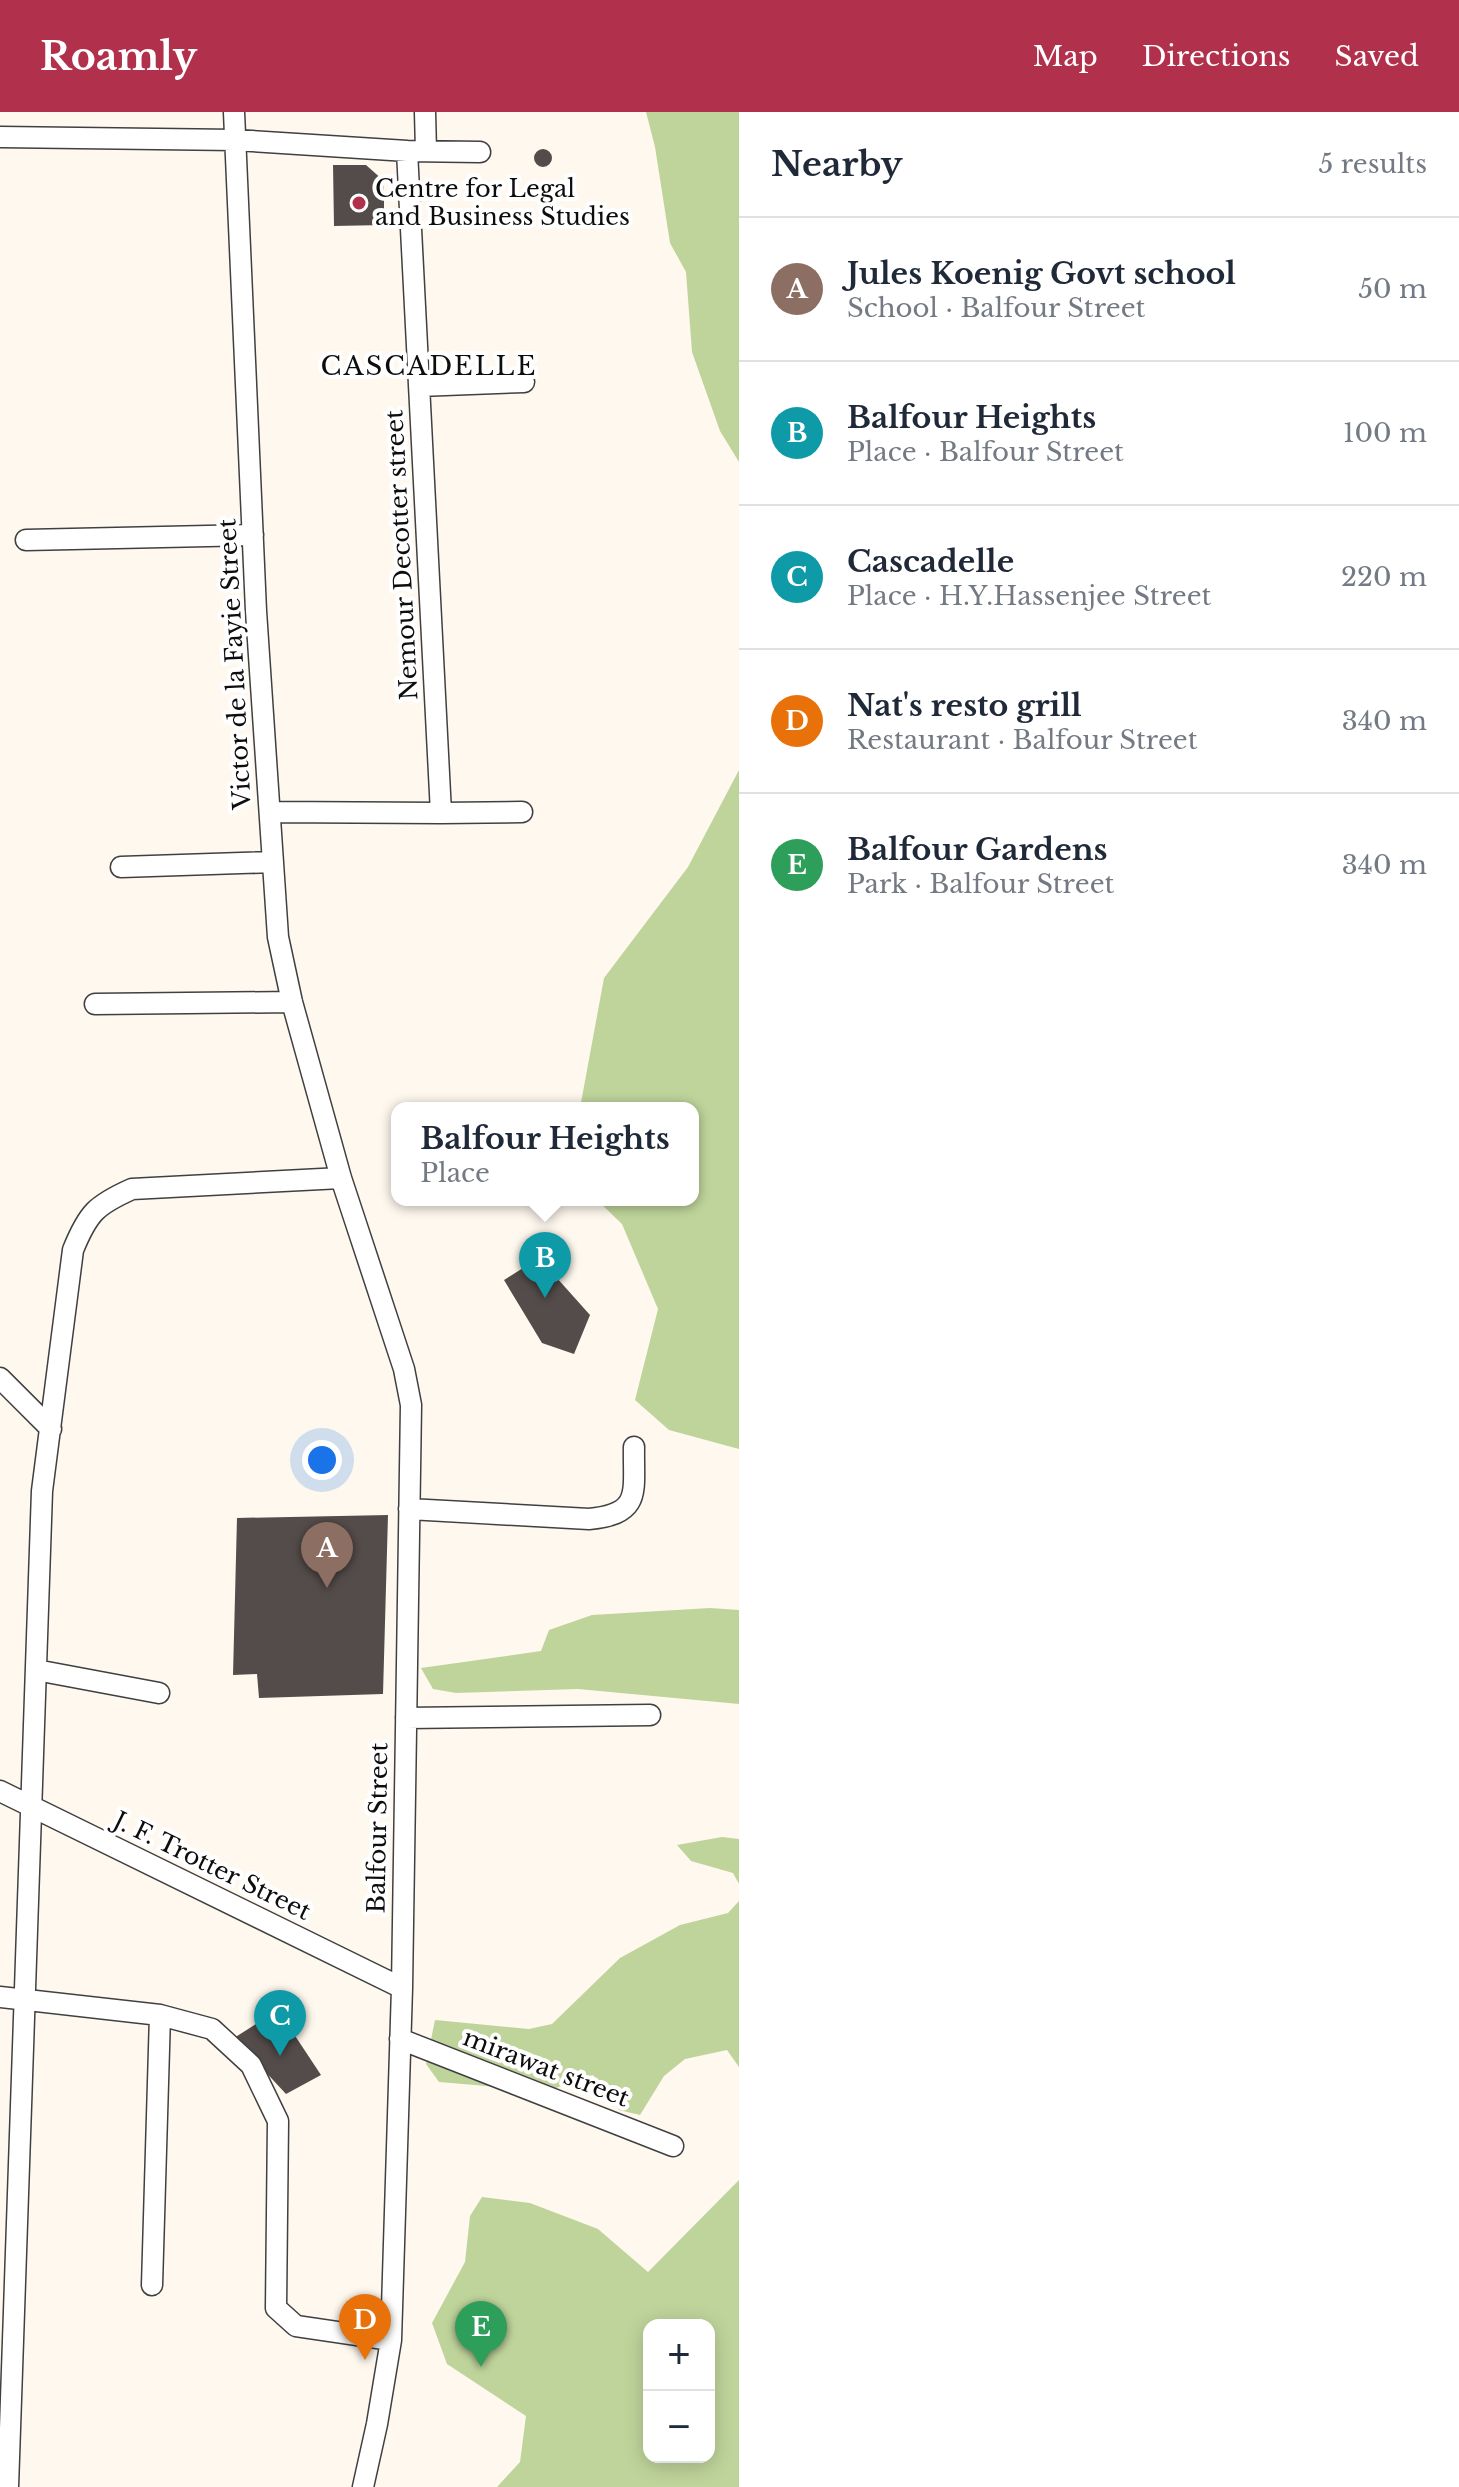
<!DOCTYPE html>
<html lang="en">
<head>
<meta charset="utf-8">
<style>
	body { margin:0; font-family:"Libre Baskerville",serif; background:#f6f6f7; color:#1f2937 }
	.controls { position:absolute; right:24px; bottom:24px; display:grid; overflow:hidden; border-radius:16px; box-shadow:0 4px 20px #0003 }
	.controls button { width:72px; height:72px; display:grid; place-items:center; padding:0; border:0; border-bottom:2px solid #e0e1e3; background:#fff; color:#1f2937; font:40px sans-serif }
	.you { position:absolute; left:322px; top:1348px; width:28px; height:28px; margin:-20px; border:6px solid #fff; border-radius:50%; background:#1a73e8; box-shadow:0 0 0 12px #1a73e833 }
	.badge { display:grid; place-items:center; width:52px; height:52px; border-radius:50%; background:#b1314d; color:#fff; font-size:26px; font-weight:700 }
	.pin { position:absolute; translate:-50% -66px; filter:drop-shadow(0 2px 4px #0008) }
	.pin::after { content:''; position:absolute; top:42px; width:28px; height:24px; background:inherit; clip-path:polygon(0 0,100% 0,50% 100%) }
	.popup { position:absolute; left:391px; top:990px; width:308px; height:104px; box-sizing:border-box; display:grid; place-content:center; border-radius:16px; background:#fff; filter:drop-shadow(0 2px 6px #0005); font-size:26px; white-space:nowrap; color:#747a83 }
	.popup b { font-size:30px; color:#1f2937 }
	.popup::after { content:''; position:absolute; left:50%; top:100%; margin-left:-16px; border:16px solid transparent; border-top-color:#fff }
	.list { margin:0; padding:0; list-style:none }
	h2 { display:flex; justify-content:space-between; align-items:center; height:104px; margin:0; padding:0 32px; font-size:34px }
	h2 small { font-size:26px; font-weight:400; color:#747a83 }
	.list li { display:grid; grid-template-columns:52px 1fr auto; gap:24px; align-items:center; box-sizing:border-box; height:144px; padding:0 32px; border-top:2px solid #e0e1e3 }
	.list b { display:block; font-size:30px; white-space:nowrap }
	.list p { margin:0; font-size:26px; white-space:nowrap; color:#747a83 }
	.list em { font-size:26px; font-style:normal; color:#747a83 }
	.map { position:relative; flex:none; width:739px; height:2375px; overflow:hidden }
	header { display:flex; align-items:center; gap:48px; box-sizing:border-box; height:112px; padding:0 40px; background:#b1314d; color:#fff }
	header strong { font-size:38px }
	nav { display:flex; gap:44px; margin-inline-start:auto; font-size:28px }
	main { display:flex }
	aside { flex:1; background:#fff }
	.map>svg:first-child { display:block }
	.forest { fill:#bfd49b; fill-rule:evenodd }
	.building { fill:#544c4a }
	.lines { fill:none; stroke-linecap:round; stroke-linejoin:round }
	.minor-casing { stroke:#404040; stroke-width:23 }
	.minor { stroke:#fff; stroke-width:20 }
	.poi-dot { fill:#b1314d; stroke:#fff; stroke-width:3 }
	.labels { text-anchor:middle; stroke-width:8; stroke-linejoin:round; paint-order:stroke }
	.poi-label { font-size:24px; fill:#0d0d0d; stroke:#fff; text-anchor:start }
	.street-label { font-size:24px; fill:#0d0d0d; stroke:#fff }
	.neighbourhood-label { font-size:26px; letter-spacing:2px; fill:#0d0d0d; stroke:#fff }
</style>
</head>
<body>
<header>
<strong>Roamly</strong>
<nav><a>Map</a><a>Directions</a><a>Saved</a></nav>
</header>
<main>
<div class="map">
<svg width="739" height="2375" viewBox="0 0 739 2375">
	<rect width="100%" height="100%" fill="#fef8ee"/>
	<path class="forest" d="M646,0H739V350L720,319L692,240L686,160L670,131L655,35Z
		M739,658V1337L669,1318L635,1288L658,1197L622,1112L597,1088H693V996H580L604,866L688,755Z
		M710,1496L739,1498V1592L578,1577L456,1581L433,1577L421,1556L541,1539L549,1518L592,1503Z
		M722,1725L739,1727V1772L733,1761L691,1749L677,1733Z
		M739,1789V1955L727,1938L685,1947L664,1964L640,2003L619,1998L593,1963L553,1977L510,1976L439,1970L426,1952L435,1908L529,1917L552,1912L620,1846L680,1813L728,1801Z
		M739,2068V2375H497L520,2350L526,2304L447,2252L432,2211L465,2150L470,2104L482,2085L530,2091L598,2117L648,2160ZM649,2213H709V2345H649Z"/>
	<path class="building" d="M534 46a9 9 0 1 1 18 0a9 9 0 1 1-18 0Z
		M333,53H366L384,69V113L334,114Z
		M539,1146L590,1203L574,1242L542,1231L504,1168Z
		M388,1403L383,1582L259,1586L257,1562L233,1563L237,1406Z
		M278,1898L321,1963L286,1982L234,1926Z"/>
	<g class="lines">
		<g class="minor-casing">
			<path id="minor" d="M234,0L256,499L278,825L292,890L341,1066L404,1257L411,1293L402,1876L391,2228L377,2312L363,2375
				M425,0L426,39
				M0,25L235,28L407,39L441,701L270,700
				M407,39L480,40
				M419,274L524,270
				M26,428L253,423
				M441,701L522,700
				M121,755L273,750
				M95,892L292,890
				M0,1266L51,1317
				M409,1397L589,1407C643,1402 633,1379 634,1335
				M36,1558L159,1581
				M406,1606L650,1603
				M0,1679L402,1876
				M0,1885L160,1903L212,1917L251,1953L278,2009L276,2196L296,2214L391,2228
				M400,1927L673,2034
				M152,2173L160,1903
				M8,2375L42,1379L73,1138C88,1101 96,1093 132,1077L341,1066"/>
		</g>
		<use href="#minor" class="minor"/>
	</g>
	<circle class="poi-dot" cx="359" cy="91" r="8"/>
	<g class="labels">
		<g class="poi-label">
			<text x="375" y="85">Centre for Legal<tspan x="375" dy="28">and Business Studies</tspan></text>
		</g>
		<g class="street-label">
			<text transform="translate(402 443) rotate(-93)" y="8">Nemour Decotter street</text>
			<text transform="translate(235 552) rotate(-93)" y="8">Victor de la Fayie Street</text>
			<text transform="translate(378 1716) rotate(-89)" y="8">Balfour Street</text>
			<text transform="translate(212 1754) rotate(26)" y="8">J. F. Trotter Street</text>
			<text transform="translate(546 1956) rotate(21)" y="8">mirawat street</text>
		</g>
		<g class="neighbourhood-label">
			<text x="429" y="263">CASCADELLE</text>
		</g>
	</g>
</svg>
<div class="controls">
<button>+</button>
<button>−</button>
</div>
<div class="you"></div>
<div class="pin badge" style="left:327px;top:1476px;background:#8d6e63">A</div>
<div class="pin badge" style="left:545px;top:1186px;background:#0f9aa8">B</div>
<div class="popup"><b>Balfour Heights</b>Place</div>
<div class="pin badge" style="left:280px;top:1944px;background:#0f9aa8">C</div>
<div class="pin badge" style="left:365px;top:2248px;background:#e8710a">D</div>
<div class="pin badge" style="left:481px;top:2255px;background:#2e9e5b">E</div>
</div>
<aside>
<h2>Nearby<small>5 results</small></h2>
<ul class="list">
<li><span class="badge" style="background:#8d6e63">A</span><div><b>Jules Koenig Govt school</b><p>School · Balfour Street</p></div><em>50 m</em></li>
<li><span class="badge" style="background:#0f9aa8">B</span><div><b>Balfour Heights</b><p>Place · Balfour Street</p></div><em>100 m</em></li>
<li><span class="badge" style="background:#0f9aa8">C</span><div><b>Cascadelle</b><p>Place · H.Y.Hassenjee Street</p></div><em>220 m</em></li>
<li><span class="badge" style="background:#e8710a">D</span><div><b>Nat's resto grill</b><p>Restaurant · Balfour Street</p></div><em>340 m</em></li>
<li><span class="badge" style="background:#2e9e5b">E</span><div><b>Balfour Gardens</b><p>Park · Balfour Street</p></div><em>340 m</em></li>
</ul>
</aside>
</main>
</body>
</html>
